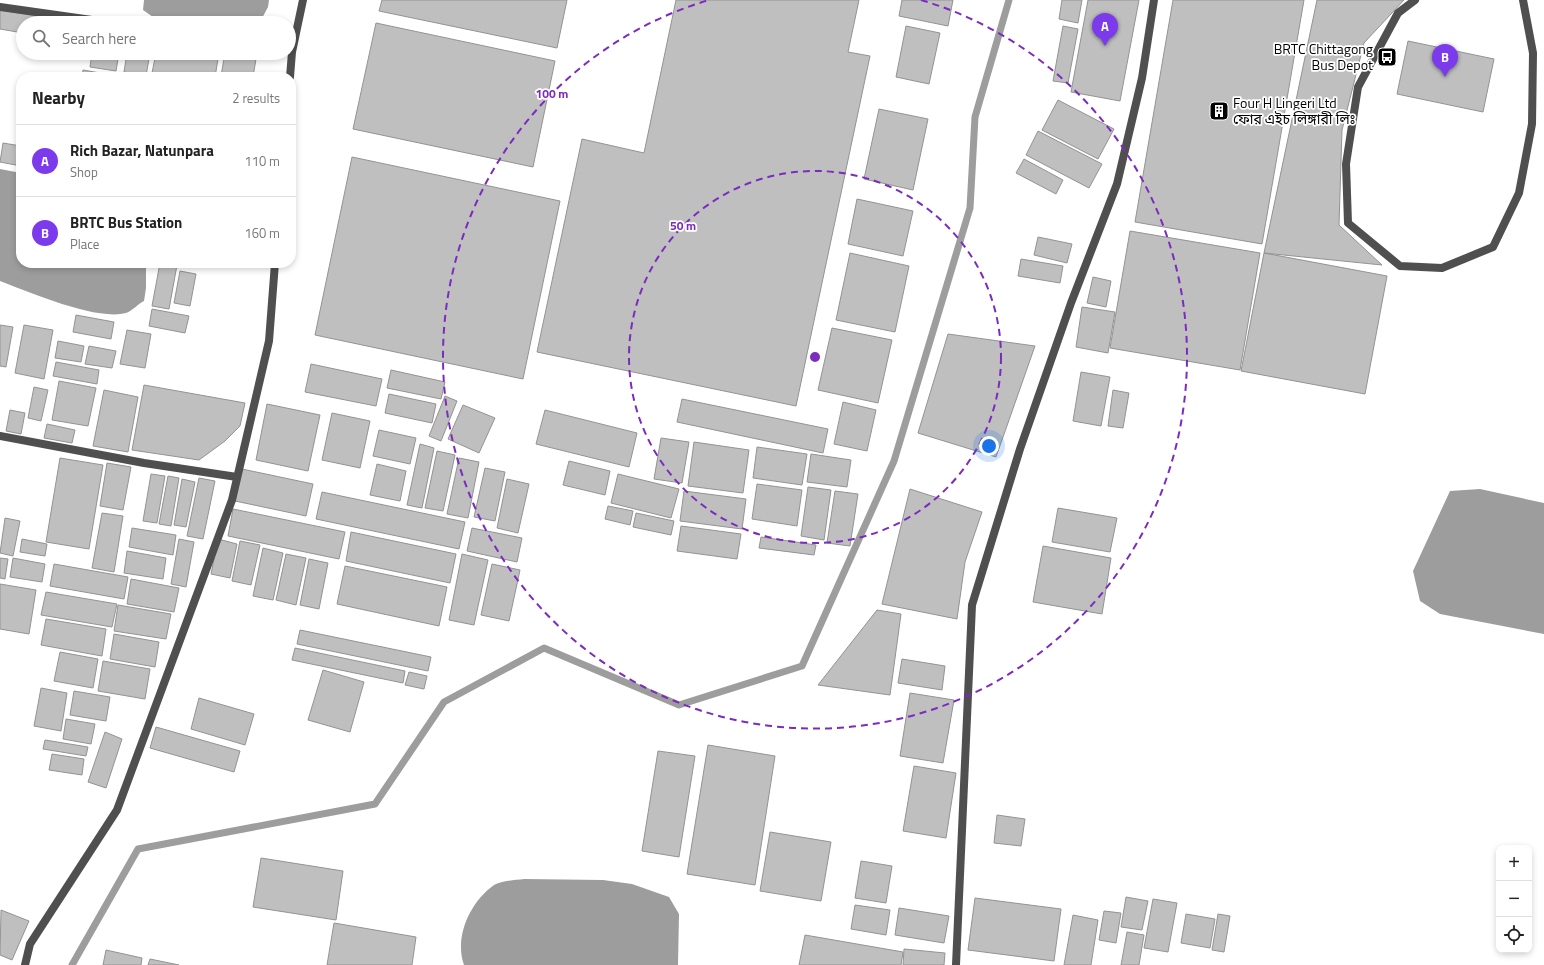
<!DOCTYPE html>
<html lang="en">
<head>
<meta charset="utf-8">
<style>
	body { margin:0; font-family:"Titillium Web","Noto Sans Bengali",sans-serif; background:#f2f2f2; color:#222 }
	.controls { position:absolute; right:12px; bottom:12px; display:grid; overflow:hidden; border-radius:8px; box-shadow:0 2px 6px #0003 }
	.controls button { width:36px; height:36px; display:grid; place-items:center; padding:0; border:0; border-bottom:1px solid #e0e0e0; background:#fff; color:#222; font:20px sans-serif }
	.you { position:absolute; left:989px; top:446px; width:14px; height:14px; margin:-10px; border:3px solid #fff; border-radius:50%; background:#1a73e8; box-shadow:0 0 0 6px #1a73e833 }
	.badge { display:grid; place-items:center; width:26px; height:26px; border-radius:50%; background:#7c3aed; color:#fff; font-size:13px; font-weight:700 }
	.pin { position:absolute; translate:-50% -33px; filter:drop-shadow(0 1px 2px #0008) }
	.pin::after { content:''; position:absolute; top:21px; width:14px; height:12px; background:inherit; clip-path:polygon(0 0,100% 0,50% 100%) }
	.list { margin:0; padding:0; list-style:none }
	h2 { display:flex; justify-content:space-between; align-items:center; height:52px; margin:0; padding:0 16px; font-size:17px }
	h2 small { font-size:13px; font-weight:400; color:#767676 }
	.list li { display:grid; grid-template-columns:26px 1fr auto; gap:12px; align-items:center; box-sizing:border-box; height:72px; padding:0 16px; border-top:1px solid #e0e0e0 }
	.list b { display:block; font-size:15px; white-space:nowrap }
	.list p { margin:0; font-size:13px; white-space:nowrap; color:#767676 }
	.list em { font-size:13px; font-style:normal; color:#767676 }
	.icon { flex:none; width:22px; height:22px; fill:none; stroke:currentColor; stroke-width:2; stroke-linecap:round; stroke-linejoin:round }
	.map { position:relative; flex:none; width:1544px; height:965px; overflow:hidden }
	.search { position:absolute; background:#fff; box-shadow:0 2px 6px #0003; left:16px; top:16px; width:280px; height:44px; display:flex; align-items:center; gap:10px; box-sizing:border-box; padding:0 14px; border-radius:22px; color:#767676; font-size:15px }
	.panel { position:absolute; background:#fff; box-shadow:0 2px 6px #0003; left:16px; top:72px; width:280px; height:196px; border-radius:16px }
	.map>svg:first-child { display:block }
	.water { fill:#9d9d9d }
	.lines { fill:none; stroke-linecap:round; stroke-linejoin:round }
	.stream { stroke:#9d9d9d; stroke-width:7 }
	.building { fill:#bfbfbf; stroke:#939393 }
	.service { stroke:#4f4f4f; stroke-width:8 }
	.minor { stroke:#4f4f4f; stroke-width:8 }
	.ring { fill:none; stroke:#7b2cbf; stroke-width:2; stroke-dasharray:7 5 }
	.labels { text-anchor:middle; stroke-width:3.5; stroke-linejoin:round; paint-order:stroke }
	.poi-label { font-size:14px; fill:#000; stroke:#fff; text-anchor:end }
	.centre { fill:#7b2cbf; stroke:#fff; stroke-width:2 }
	.ring-label { font-size:12px; text-anchor:middle; font-weight:bold; fill:#7b2cbf; stroke:#fff; stroke-width:3.5; stroke-linejoin:round; paint-order:stroke }
</style>
</head>
<body>
<div class="map">
<svg width="1544" height="965" viewBox="0 0 1544 965">
	<rect width="100%" height="100%" fill="#fff"/>
	<path class="water" d="M144,0H269L268,7L260,22L181,23L153,17L143,10Z
		M0,169L21,173V263H146V288L144,301C138,304 132,311 126,313C96,321 29,292 0,281Z
		M1480,489L1544,503V634L1440,614L1420,601L1413,571L1450,491Z
		M524,879L603,880L632,884L669,897L679,914L678,965H464C454,937 470,902 494,885C501,881 515,880 524,879Z"/>
	<g class="lines">
		<path class="stream" d="M72,965L138,849L375,804L444,702L544,648L679,705L802,666L894,461L970,208L975,117L1009,0"/>
	</g>
	<path class="building" d="M382,0H567L557,48L379,11Z
		M676,0H859L848,52L870,56L796,406L537,352L582,139L644,153Z
		M902,0H953L948,26L899,16Z
		M1062,0H1082L1078,23L1059,19Z
		M1088,0H1139L1120,101L1071,92Z
		M1173,0H1304L1262,244L1135,222Z
		M1317,0H1404L1364,43L1342,130L1339,225L1382,265L1264,253Z
		M0,10L81,23H23V33L0,29Z
		M376,23L555,61L533,167L353,129Z
		M906,26L940,33L929,84L896,77Z
		M1063,26L1078,29L1068,83L1053,81Z
		M1408,41L1494,59L1483,112L1397,94Z
		M92,53H119L116,71L90,67Z
		M127,53H150L146,76L124,72Z
		M156,53H219L215,77H175L152,73Z
		M225,53H257L253,77L221,76Z
		M83,70L100,73V77H82Z
		M1058,100L1114,129L1098,159L1042,130Z
		M879,109L928,119L913,190L864,179Z
		M1038,131L1102,164L1089,188L1026,155Z
		M3,143L21,146V166L0,162Z
		M352,157L560,201L523,379L315,335Z
		M1024,159L1063,180L1056,194L1016,173Z
		M857,199L913,211L903,256L848,244Z
		M1130,231L1260,253L1240,370L1110,348Z
		M1038,237L1072,244L1067,263L1034,255Z
		M850,253L909,266L895,332L836,320Z
		M1264,253L1387,276L1365,394L1241,371Z
		M1021,259L1063,266L1060,283L1018,276Z
		M160,263L177,265L169,309L152,306Z
		M180,271L196,274L190,306L174,303Z
		M1093,277L1111,281L1106,307L1087,303Z
		M1082,307L1115,312L1108,353L1076,347Z
		M152,309L189,316L185,333L149,326Z
		M76,315L114,322L111,339L73,332Z
		M0,325L13,327L6,367L0,366Z
		M24,325L53,330L44,379L15,373Z
		M832,328L892,340L878,403L818,390Z
		M127,330L151,334L145,368L120,364Z
		M948,334L1035,346L996,457L918,433Z
		M58,341L84,346L81,362L55,358Z
		M89,346L116,351L112,368L85,364Z
		M56,362L99,370L97,384L53,376Z
		M311,364L382,379L376,406L305,392Z
		M391,370L445,382L441,399L387,388Z
		M1081,372L1110,377L1101,426L1073,421Z
		M59,381L96,388L88,426L52,420Z
		M144,385L245,403L240,426L225,441L199,460L132,450Z
		M34,387L48,390L41,421L28,418Z
		M104,390L138,397L128,452L93,446Z
		M1113,390L1129,393L1123,428L1108,426Z
		M389,394L436,404L432,423L385,413Z
		M445,396L457,401L441,441L429,436Z
		M682,399L828,429L823,453L677,422Z
		M843,402L876,410L867,451L834,444Z
		M267,404L320,415L308,471L256,460Z
		M463,405L495,418L479,453L448,439Z
		M10,410L25,413L21,434L6,431Z
		M545,410L637,433L629,467L536,444Z
		M332,413L370,421L360,468L322,460Z
		M47,424L75,430L72,443L44,438Z
		M379,430L416,438L410,464L373,456Z
		M661,438L689,442L682,483L654,479Z
		M694,442L749,450L743,493L688,486Z
		M420,444L434,448L422,508L407,505Z
		M757,447L807,454L802,485L753,478Z
		M437,451L455,455L443,511L425,508Z
		M811,454L851,460L847,487L807,482Z
		M60,458L103,465L89,549L46,542Z
		M459,458L479,462L468,518L447,514Z
		M569,461L610,471L605,495L563,485Z
		M107,463L131,467L123,510L100,506Z
		M377,464L406,471L400,501L370,495Z
		M485,468L505,472L495,521L474,517Z
		M242,469L313,484L306,516L235,501Z
		M151,474L165,476L157,523L143,521Z
		M618,474L679,489L671,518L611,503Z
		M168,476L179,478L171,526L159,524Z
		M199,478L215,481L203,539L187,536Z
		M182,479L195,482L186,527L174,525Z
		M507,479L529,484L518,533L497,528Z
		M757,484L802,490L797,526L752,519Z
		M808,487L831,490L824,540L801,536Z
		M910,489L982,512L965,562L957,619L882,604Z
		M684,491L746,499L742,529L680,521Z
		M835,491L858,494L850,546L827,543Z
		M322,492L465,522L459,549L316,519Z
		M608,506L633,511L630,525L605,519Z
		M1058,508L1117,518L1110,552L1052,542Z
		M233,509L345,532L339,559L228,536Z
		M102,513L123,516L114,572L92,568Z
		M636,513L674,521L671,535L633,527Z
		M5,518L20,521L13,556L0,553Z
		M681,526L741,534L737,559L677,551Z
		M132,528L176,535L173,555L129,547Z
		M472,528L522,538L517,562L467,551Z
		M351,532L456,554L450,583L346,561Z
		M761,537L816,545L814,555L759,548Z
		M22,539L47,544L45,556L20,552Z
		M179,539L194,542L186,587L171,584Z
		M218,539L237,544L230,578L211,574Z
		M240,541L260,545L251,585L232,581Z
		M1043,546L1111,558L1102,614L1033,602Z
		M263,548L283,553L273,600L253,596Z
		M127,551L166,558L163,579L124,573Z
		M286,554L306,558L296,605L276,600Z
		M462,554L488,560L474,625L449,620Z
		M0,558L8,559L5,579L0,578Z
		M13,558L45,564L42,582L10,577Z
		M309,559L328,563L319,609L300,605Z
		M54,564L128,577L124,599L50,586Z
		M492,564L520,570L509,621L481,615Z
		M345,566L447,587L439,626L337,604Z
		M131,579L179,588L174,612L127,604Z
		M0,584L36,590L29,634L0,629Z
		M46,592L117,604L112,627L41,615Z
		M118,605L171,614L166,639L114,631Z
		M877,610L901,614L890,695L818,685Z
		M46,619L106,629L102,656L41,645Z
		M300,630L431,657L428,671L297,644Z
		M114,634L159,642L155,667L110,659Z
		M295,648L405,671L403,683L292,660Z
		M60,652L98,659L93,688L54,681Z
		M902,659L945,666L942,690L898,683Z
		M103,661L150,669L145,699L98,691Z
		M323,670L364,682L350,732L308,720Z
		M409,672L427,676L424,689L405,685Z
		M41,688L67,693L61,731L34,726Z
		M74,691L110,697L106,721L70,715Z
		M910,693L954,700L943,763L900,756Z
		M199,698L254,714L245,745L191,729Z
		M66,719L95,724L91,744L63,739Z
		M156,727L240,751L234,772L150,748Z
		M105,732L122,739L106,788L88,782Z
		M45,740L88,747L86,756L43,749Z
		M708,745L775,756L755,885L687,874Z
		M658,751L695,756L679,857L642,851Z
		M52,754L84,759L82,775L49,770Z
		M914,766L956,773L946,838L903,831Z
		M997,815L1025,819L1021,846L994,843Z
		M770,832L831,842L821,901L760,891Z
		M261,858L343,871L336,920L253,907Z
		M861,861L892,866L886,903L855,898Z
		M1126,897L1148,901L1142,930L1121,927Z
		M975,898L1061,909L1054,961L968,950Z
		M1153,899L1177,903L1168,952L1144,948Z
		M855,905L890,910L886,935L851,929Z
		M899,908L949,916L944,943L895,935Z
		M1,910L29,921L12,960L0,955Z
		M1104,911L1121,913L1116,943L1099,940Z
		M1186,914L1215,919L1210,948L1181,943Z
		M1218,914L1230,916L1224,952L1212,950Z
		M1073,915L1098,920L1091,965H1064Z
		M334,923L416,937L412,965H327Z
		M1127,932L1144,935L1139,965H1121Z
		M805,935L903,952L901,965H799Z
		M904,949L945,953L944,965H903Z
		M106,950L142,958L141,965H103Z
		M150,959L179,965H148Z"/>
	<g class="lines">
		<path class="service" d="M1415,0L1398,13L1358,87L1346,164L1348,223L1400,266L1442,268L1493,247L1519,193L1532,124L1533,53L1523,0"/>
		<path class="minor" d="M0,7L113,23
			M290,77L292,52L303,0
			M0,436L144,463L237,477
			M25,965L30,944L117,810L232,500L269,341L275,263
			M956,965L972,605L1020,449L1071,303L1117,184L1142,78L1154,0"/>
	</g>
	<g class="ring">
		<circle cx="815" cy="357" r="186"/>
		<path d="M921 0A372 372 0 1 1 709 0"/>
	</g>
	<defs>
		<g id="bus-square" transform="scale(1)"><rect x="-9" y="-9" width="18" height="18" rx="4" fill="#000" stroke="#fff"/><path d="M-5-6H5V4H4V6H2V4H-2V6H-4V4H-5ZM-3.5-4V0h7V-4ZM-3.5 1.2v1.5H-2V1.2ZM2 1.2v1.5H3.5V1.2Z" fill="#fff"/></g>
		<g id="building-square" transform="scale(1)"><rect x="-9" y="-9" width="18" height="18" rx="4" fill="#000" stroke="#fff"/><path d="M-4-6H4V6H1V3H-1V6H-4ZM-2.5-4.3h1.7v1.8h-1.7ZM.8-4.3h1.7v1.8H.8ZM-2.5-1h1.7V.8h-1.7ZM.8-1h1.7V.8H.8Z" fill="#fff"/></g>
	</defs>
	<g fill-rule="evenodd">
		<use href="#bus-square" x="1387" y="57"/>
		<use href="#building-square" x="1219" y="111"/>
	</g>
	<g class="labels">
		<g class="poi-label">
			<text x="1373" y="54">BRTC Chittagong<tspan x="1373" dy="16">Bus Depot</tspan></text>
			<text x="1233" y="108" text-anchor="start">Four H Lingeri Ltd<tspan x="1233" dy="16">ফোর এইচ লিঙ্গারী লিঃ</tspan></text>
		</g>
	</g>
	<circle cx="815" cy="357" r="6" class="centre"/>
	<g class="ring-label">
		<text x="552" y="98">100 m</text>
		<text x="683" y="230">50 m</text>
	</g>
</svg>
<div class="controls">
<button>+</button>
<button>−</button>
<button><svg class="icon" aria-label="locate" viewBox="0 0 24 24"><circle cx="12" cy="12" r="6"/><path d="M12 2v4M12 18v4M2 12h4M18 12h4"/></svg></button>
</div>
<div class="you"></div>
<div class="pin badge" style="left:1105px;top:46px">A</div>
<div class="pin badge" style="left:1445px;top:77px">B</div>
<div class="search"><svg class="icon" aria-label="search" viewBox="0 0 24 24"><circle cx="10" cy="10" r="6"/><path d="M15 15l6 6"/></svg>Search here</div>
<section class="panel">
<h2>Nearby<small>2 results</small></h2>
<ul class="list">
<li><span class="badge">A</span><div><b>Rich Bazar, Natunpara</b><p>Shop</p></div><em>110 m</em></li>
<li><span class="badge">B</span><div><b>BRTC Bus Station</b><p>Place</p></div><em>160 m</em></li>
</ul>
</section>
</div>
</body>
</html>
